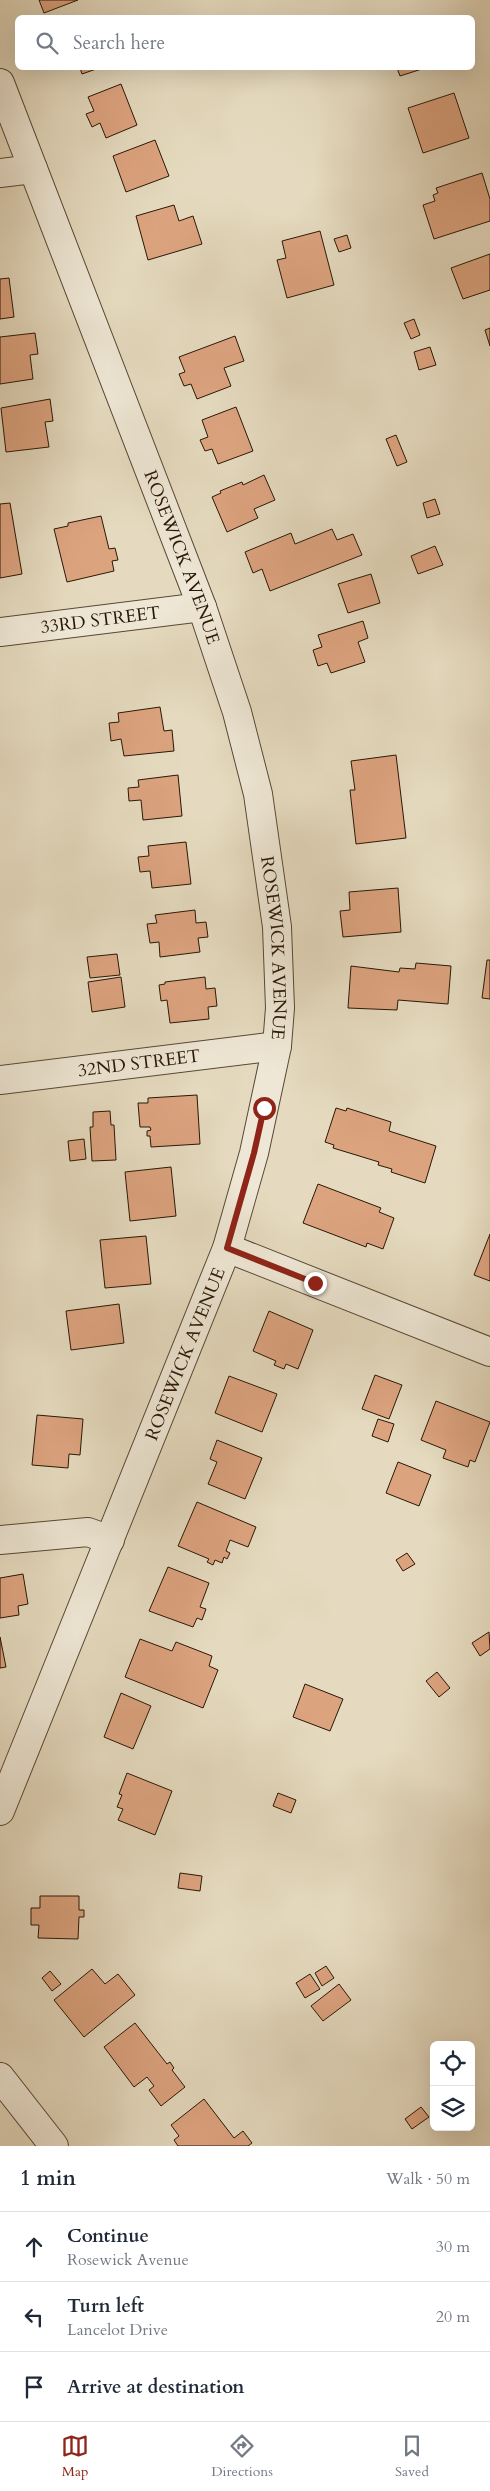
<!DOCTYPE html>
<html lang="en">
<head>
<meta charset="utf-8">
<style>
	body { margin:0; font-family:Cardo,serif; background:#f6f6f7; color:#1f2937 }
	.controls { position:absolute; right:15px; bottom:15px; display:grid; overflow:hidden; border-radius:8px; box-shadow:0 5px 20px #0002 }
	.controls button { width:45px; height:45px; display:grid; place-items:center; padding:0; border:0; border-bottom:1px solid #e0e1e3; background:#fff; color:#1f2937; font:25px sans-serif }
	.stop { position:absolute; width:15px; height:15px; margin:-11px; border:4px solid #8f2418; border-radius:50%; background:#fff }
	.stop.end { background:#8f2418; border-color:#fff; box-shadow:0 1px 5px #0008 }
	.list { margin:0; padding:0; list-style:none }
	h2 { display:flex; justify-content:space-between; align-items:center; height:65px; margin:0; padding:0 20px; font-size:21px }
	h2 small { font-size:16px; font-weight:400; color:#747a83 }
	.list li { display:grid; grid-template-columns:32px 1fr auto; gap:15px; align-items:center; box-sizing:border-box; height:70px; padding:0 20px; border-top:1px solid #e0e1e3 }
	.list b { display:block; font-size:19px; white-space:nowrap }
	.list p { margin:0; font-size:16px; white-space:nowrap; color:#747a83 }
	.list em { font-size:16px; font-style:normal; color:#747a83 }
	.icon { flex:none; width:28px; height:28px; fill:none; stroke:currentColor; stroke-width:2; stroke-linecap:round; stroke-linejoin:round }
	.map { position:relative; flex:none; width:490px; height:2146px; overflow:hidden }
	.search { position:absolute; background:#fff; box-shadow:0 5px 20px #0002; left:15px; right:15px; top:15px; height:55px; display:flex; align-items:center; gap:12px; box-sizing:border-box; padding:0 18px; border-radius:8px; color:#747a83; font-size:19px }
	.sheet { height:275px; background:#fff }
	nav { display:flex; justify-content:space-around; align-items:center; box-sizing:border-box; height:70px; border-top:1px solid #e0e1e3; background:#fff; font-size:14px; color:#747a83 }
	nav a { display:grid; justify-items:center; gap:2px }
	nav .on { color:#8f2418 }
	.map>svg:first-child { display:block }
	.building { fill:#dca37f; stroke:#291706 }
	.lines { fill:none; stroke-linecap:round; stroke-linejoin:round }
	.street-casing { stroke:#584834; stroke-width:30 }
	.street { stroke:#eee7d5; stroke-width:28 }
	.route { stroke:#8f2418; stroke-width:6 }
	.labels { text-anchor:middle; stroke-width:5; stroke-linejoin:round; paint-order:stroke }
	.street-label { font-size:18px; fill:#291706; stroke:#eee7d5 }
</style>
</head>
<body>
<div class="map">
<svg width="490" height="2146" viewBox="0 0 490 2146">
	<rect width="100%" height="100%" fill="#e5dabf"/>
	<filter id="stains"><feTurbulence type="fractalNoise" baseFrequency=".004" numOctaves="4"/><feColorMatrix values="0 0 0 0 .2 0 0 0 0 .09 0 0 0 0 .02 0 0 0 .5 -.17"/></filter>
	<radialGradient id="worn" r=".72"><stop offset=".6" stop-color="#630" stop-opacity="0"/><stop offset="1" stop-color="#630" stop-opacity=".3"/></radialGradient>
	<path class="building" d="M39,0H78L44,13Z
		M80,68H99L82,74Z
		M397,68H425L400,76Z
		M121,84L137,125L106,138L100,123L92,127L86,114L94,111L88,97Z
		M454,93L469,138L423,153L408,108Z
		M155,140L169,176L126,192L113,156Z
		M482,173L490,199V221L434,239L423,205L435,201L433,195L438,193L436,188Z
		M174,205L179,221L193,216L202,244L148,260L136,216Z
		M320,231L334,285L287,298L277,260L286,258L282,241Z
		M347,235L351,248L339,252L334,239Z
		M490,254V290L463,299L451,268Z
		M9,278L14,317L0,319V279Z
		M414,319L420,335L411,339L404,323Z
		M490,328V346L485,330Z
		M35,333L38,354L30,355L33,379L0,384V337Z
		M235,336L244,361L224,368L231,386L197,399L191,384L184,386L179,374L185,372L179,357Z
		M430,347L436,365L419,370L414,352Z
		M50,399L53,421L45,422L49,447L6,452L1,408Z
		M236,407L253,451L218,464L212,449L205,451L200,440L208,437L202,420Z
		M396,435L407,462L397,466L386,439Z
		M264,475L275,500L254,509L258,518L227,532L212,497L221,493L220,491L242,482L243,485Z
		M435,499L440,514L427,518L423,503Z
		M10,503L22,574L0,578V504Z
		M101,516L109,549L115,548L118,560L112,561L114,571L67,582L54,529L68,526V523Z
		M332,529L337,540L353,534L362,555L270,591L262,569L253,573L245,552L291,533L295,544Z
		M435,546L443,565L418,574L411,556Z
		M371,574L380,603L348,613L338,584Z
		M363,621L368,638L358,642L365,662L331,673L327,663L318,666L313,650L322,647L318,635Z
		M160,707L164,731L172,730L174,751L124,756L121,739L111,741L109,723L119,722L118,713Z
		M396,755L406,838L356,844L350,790H355L351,761Z
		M178,775L182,816L143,820L141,800L129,801L128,788L139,787L138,780Z
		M186,842L191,884L152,888L150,871L140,872L138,857L149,856L148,846Z
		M398,888L401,932L343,937L340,911L350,910L349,892Z
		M195,910L196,923L206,922L208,937L198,938L200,952L160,957L159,942L150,943L147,924L157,923L155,915Z
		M117,954L120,975L90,978L87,957Z
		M487,960H490V999L482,998Z
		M416,963L451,966L448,1004L398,1000L397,1010L348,1008L351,966L399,972L400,968L415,969Z
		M121,977L125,1007L92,1012L88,982Z
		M205,977L206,989L215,988L217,1006L208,1007L209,1019L170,1023L167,1000L161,1001L159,985L165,984V982Z
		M197,1095L200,1144L151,1147L150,1136H147V1131L151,1130L150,1127H140L138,1103H148V1098Z
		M336,1108L346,1111L347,1108L391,1122L389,1131L436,1146L425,1183L391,1172L392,1169L378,1165L379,1162L333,1148L334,1145L325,1142Z
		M110,1111L111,1125H114L116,1160L92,1161L90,1127H93V1112Z
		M84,1139L86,1159L70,1161L68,1141Z
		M171,1167L176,1216L130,1221L125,1172Z
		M318,1184L381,1208L379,1212L394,1218L383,1249L367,1243L366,1247L303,1223Z
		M490,1234V1281L474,1275Z
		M146,1236L151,1284L105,1288L100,1240Z
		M119,1304L124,1343L71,1350L66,1311Z
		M269,1311L313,1330L298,1369L286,1364L284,1369L274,1365L276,1361L253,1351Z
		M375,1375L402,1385L389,1419L362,1409Z
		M229,1376L277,1394L262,1432L215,1413Z
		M436,1401L490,1422L475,1462L470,1460L468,1467L443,1458L446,1450L421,1440Z
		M37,1415L83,1419L80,1455L69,1454L68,1468L32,1465Z
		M378,1419L394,1424L388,1442L372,1436Z
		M217,1440L262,1458L245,1499L208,1484L217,1462L210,1459Z
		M398,1462L431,1475L419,1506L386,1493Z
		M197,1502L256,1527L248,1547L230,1540L226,1551L230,1553L227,1559L224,1557L222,1563L215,1560L213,1565L207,1562L209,1559L178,1546Z
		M407,1553L415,1564L403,1571L396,1560Z
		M168,1567L209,1583L200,1607L206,1609L202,1620L197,1618L193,1627L149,1611Z
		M23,1574L28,1604L18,1606L19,1615L0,1618V1578Z
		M489,1632L490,1649L480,1656L472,1643Z
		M0,1637L6,1667L0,1668Z
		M140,1639L172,1651L176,1642L212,1656L209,1666L218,1670L203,1708L125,1677Z
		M437,1672L450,1688L439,1697L426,1681Z
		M305,1684L343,1699L330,1731L293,1717Z
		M121,1693L151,1706L133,1749L104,1737Z
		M127,1773L172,1791L155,1835L118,1820L123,1809L117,1807L122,1795L119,1794Z
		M278,1793L296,1800L291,1813L273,1806Z
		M180,1873L202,1876L200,1891L178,1888Z
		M40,1896H79V1910H84V1917H79L78,1939L38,1938L39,1925H31V1908H40Z
		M326,1966L334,1978L322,1986L315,1973Z
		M92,1969L105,1984L118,1974L135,1995L84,2037L54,2000Z
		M50,1971L61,1984L52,1991L42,1978Z
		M310,1974L320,1989L305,1998L296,1983Z
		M339,1984L351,2000L323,2021L311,2006Z
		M135,2023L167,2064L170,2062L174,2068L172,2070L185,2087L161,2106L149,2090L154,2086L147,2077L134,2087L104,2047Z
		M204,2099L234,2138L243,2131L252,2143L248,2146H178L174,2140L179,2136L171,2125Z
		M421,2107L429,2117L412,2129L405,2119Z"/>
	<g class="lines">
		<g class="street-casing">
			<g id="street">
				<path id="s1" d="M0,83L202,607L237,712L258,794L277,927L280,1008L277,1046L254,1153L227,1248L0,1811"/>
				<path d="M0,173L33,169"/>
				<path id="s2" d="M0,632L202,607"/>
				<path id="s3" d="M0,1080L277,1046"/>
				<path d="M227,1248L490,1352"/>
				<path d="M0,1540L88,1532L110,1540"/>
				<path d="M0,2077L54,2146"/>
			</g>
		</g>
		<use href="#street" class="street"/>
	</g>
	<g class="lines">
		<path class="route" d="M264,1108L254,1153L227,1248L315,1283"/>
	</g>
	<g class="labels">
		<g class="street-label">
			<text dy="6" stroke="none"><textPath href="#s1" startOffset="508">ROSEWICK AVENUE</textPath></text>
			<text dy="6" stroke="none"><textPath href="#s2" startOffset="101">33RD STREET</textPath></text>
			<text dy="6" stroke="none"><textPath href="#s1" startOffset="912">ROSEWICK AVENUE</textPath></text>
			<text dy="6" stroke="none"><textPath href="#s3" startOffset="140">32ND STREET</textPath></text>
			<text transform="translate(185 1354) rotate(-68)" y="6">ROSEWICK AVENUE</text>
		</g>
	</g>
	<rect width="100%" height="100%" filter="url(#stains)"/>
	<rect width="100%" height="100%" fill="url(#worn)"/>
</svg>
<div class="controls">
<button><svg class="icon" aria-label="locate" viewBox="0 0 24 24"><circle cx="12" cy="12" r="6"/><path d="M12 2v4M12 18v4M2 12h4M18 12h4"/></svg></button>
<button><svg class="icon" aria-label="layers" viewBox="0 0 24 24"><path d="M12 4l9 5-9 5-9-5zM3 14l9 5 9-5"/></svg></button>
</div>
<div class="stop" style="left:264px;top:1108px"></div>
<div class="stop end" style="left:315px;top:1283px"></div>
<div class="search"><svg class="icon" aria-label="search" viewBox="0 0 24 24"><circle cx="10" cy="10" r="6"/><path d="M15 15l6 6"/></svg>Search here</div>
</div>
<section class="sheet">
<h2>1 min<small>Walk · 50 m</small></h2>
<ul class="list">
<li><svg class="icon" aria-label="ahead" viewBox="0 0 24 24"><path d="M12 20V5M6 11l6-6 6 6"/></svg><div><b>Continue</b><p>Rosewick Avenue</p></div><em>30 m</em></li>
<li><svg class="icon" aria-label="left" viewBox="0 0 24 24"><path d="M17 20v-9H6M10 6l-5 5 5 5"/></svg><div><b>Turn left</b><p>Lancelot Drive</p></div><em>20 m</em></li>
<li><svg class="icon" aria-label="arrive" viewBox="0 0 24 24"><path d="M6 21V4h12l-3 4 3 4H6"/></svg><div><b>Arrive at destination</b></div></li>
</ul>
</section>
<nav>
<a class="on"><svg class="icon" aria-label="map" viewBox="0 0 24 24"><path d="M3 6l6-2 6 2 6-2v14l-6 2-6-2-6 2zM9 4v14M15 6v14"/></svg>Map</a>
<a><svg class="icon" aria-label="directions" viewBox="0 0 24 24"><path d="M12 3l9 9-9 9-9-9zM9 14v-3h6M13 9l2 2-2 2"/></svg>Directions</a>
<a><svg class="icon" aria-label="saved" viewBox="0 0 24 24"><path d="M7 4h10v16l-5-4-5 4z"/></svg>Saved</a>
</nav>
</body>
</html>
